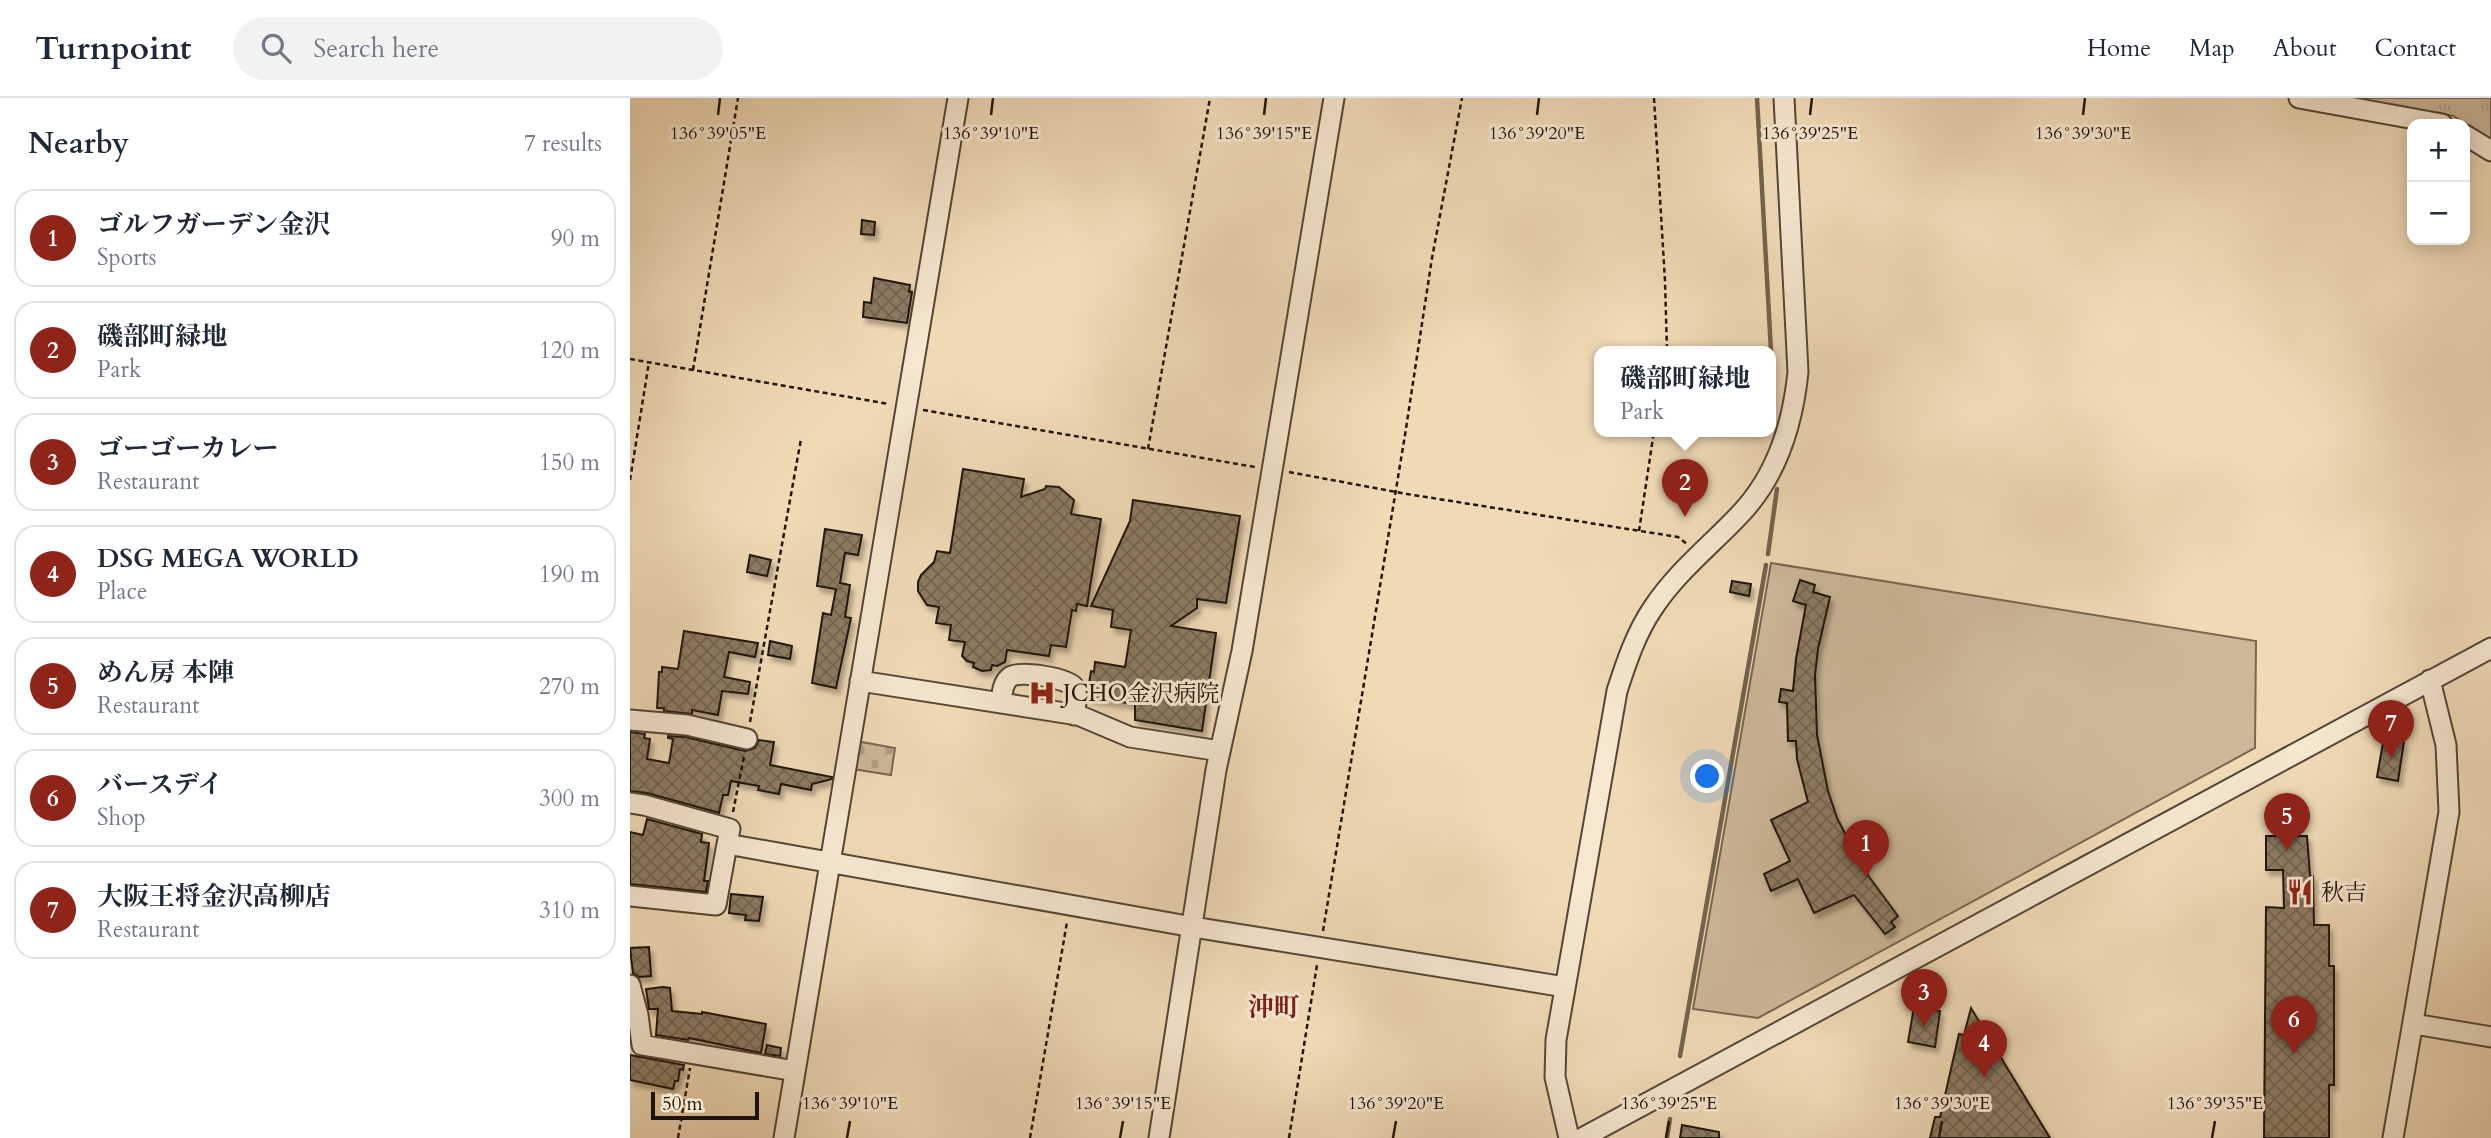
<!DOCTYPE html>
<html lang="en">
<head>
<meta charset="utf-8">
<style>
	body { margin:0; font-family:Cardo,"Noto Serif JP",serif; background:#f2f2f3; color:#1f2937 }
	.controls { position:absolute; right:21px; top:21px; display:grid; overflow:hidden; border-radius:14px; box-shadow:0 4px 18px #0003 }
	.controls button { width:63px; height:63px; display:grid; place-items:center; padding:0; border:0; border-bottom:2px solid #e0e1e3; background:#fff; color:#1f2937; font:35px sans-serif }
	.scale { position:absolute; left:21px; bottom:18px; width:108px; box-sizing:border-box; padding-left:7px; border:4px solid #1f140c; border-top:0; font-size:19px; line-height:24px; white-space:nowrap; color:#1f140c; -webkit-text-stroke:5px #f5e7d0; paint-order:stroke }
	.you { position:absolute; left:1078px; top:679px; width:24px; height:24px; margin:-18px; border:5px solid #fff; border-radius:50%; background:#1a73e8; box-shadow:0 0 0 10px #1a73e833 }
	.badge { display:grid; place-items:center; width:46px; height:46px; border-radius:50%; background:#8f2418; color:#fff; font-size:23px; font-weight:700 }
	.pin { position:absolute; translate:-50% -58px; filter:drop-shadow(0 2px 4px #0008) }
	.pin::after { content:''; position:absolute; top:37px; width:24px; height:21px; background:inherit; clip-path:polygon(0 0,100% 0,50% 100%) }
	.popup { position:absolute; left:964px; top:248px; width:182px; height:91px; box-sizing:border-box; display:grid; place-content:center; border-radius:14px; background:#fff; filter:drop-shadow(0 2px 5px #0005); font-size:23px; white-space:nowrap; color:#747a83 }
	.popup b { font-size:26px; color:#1f2937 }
	.popup::after { content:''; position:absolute; left:50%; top:100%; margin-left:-14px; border:14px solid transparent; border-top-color:#fff }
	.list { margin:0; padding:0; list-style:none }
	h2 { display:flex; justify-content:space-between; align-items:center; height:91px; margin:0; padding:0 28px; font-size:30px }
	h2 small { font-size:23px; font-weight:400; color:#747a83 }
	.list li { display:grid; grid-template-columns:46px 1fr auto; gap:21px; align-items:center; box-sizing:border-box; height:98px; margin:0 14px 14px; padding:0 14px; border:2px solid #e0e1e3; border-radius:21px }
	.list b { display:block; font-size:26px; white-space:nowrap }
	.list p { margin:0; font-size:23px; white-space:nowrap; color:#747a83 }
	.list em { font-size:23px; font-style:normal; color:#747a83 }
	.icon { flex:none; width:38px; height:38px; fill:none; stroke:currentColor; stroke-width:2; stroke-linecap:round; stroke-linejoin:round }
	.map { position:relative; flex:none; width:1861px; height:1040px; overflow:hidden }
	header { display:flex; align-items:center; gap:42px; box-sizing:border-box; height:98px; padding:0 35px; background:#fff; border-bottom:2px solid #e0e1e3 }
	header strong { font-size:33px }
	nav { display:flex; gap:38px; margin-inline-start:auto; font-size:24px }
	.search { width:490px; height:63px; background:#f2f2f3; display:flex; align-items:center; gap:18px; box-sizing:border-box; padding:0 24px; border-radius:38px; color:#747a83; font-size:26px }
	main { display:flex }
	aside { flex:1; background:#fff }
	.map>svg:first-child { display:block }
	.grass { fill:#ccb899; stroke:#766652; stroke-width:2 }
	.cemetery { fill:url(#cemetery-stones); stroke:#766652; stroke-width:2 }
	.park { fill:url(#park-tufts); stroke:#766652; stroke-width:2 }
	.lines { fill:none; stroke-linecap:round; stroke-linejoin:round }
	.stream { stroke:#72634f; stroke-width:4.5 }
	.building { fill:url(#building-cross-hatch); stroke:#1f140c; stroke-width:2; filter:url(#shadow) }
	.minor-casing { stroke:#534636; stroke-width:23 }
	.path { stroke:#1f140c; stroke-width:2.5; stroke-dasharray:5 3.5; stroke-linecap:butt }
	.minor { stroke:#f5e7d0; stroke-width:19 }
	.ticks { fill:none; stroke:#1f140c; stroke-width:2.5 }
	.labels { text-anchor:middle; stroke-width:6; stroke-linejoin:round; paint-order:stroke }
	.poi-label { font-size:23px; fill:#1f140c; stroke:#f5e7d0; text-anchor:start }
	.quarter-label { font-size:26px; font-weight:bold; fill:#7a1f14; stroke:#f5e7d0 }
	.ticks-label { font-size:18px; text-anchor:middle; fill:#1f140c; stroke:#f5e7d0; stroke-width:6; stroke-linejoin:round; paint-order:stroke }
</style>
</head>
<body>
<header>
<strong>Turnpoint</strong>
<div class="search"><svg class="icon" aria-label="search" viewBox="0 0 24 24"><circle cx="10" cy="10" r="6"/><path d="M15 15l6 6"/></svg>Search here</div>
<nav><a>Home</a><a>Map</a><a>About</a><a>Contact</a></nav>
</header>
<main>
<aside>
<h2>Nearby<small>7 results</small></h2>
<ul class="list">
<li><span class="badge">1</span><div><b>ゴルフガーデン金沢</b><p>Sports</p></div><em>90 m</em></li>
<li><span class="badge">2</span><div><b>磯部町緑地</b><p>Park</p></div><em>120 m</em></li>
<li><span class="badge">3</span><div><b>ゴーゴーカレー</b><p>Restaurant</p></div><em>150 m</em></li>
<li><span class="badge">4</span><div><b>DSG MEGA WORLD</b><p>Place</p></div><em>190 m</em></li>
<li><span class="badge">5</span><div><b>めん房 本陣</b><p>Restaurant</p></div><em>270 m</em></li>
<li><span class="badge">6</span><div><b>バースデイ</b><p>Shop</p></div><em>300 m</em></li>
<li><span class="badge">7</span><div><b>大阪王将金沢高柳店</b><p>Restaurant</p></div><em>310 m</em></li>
</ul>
</aside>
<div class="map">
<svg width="1861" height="1040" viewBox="0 0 1861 1040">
	<defs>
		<pattern id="cemetery-stones" width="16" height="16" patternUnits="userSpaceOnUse" patternTransform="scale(1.75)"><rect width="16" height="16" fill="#ccb899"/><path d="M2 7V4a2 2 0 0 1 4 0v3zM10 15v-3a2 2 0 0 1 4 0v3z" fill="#af9d83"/></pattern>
		<pattern id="park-tufts" width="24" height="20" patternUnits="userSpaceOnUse" patternTransform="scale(1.75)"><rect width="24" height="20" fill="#ccb899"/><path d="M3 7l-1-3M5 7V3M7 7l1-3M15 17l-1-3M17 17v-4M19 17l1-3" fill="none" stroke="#af9d83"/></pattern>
		<pattern id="building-cross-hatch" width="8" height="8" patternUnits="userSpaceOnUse" patternTransform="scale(1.75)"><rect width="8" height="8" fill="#8c7b64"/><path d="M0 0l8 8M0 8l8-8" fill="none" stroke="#726451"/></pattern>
		<filter id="shadow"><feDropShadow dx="3.5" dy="5.5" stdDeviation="2" flood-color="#0004"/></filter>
	</defs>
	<rect width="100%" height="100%" fill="#f0dab6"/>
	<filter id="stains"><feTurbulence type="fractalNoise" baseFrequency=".00286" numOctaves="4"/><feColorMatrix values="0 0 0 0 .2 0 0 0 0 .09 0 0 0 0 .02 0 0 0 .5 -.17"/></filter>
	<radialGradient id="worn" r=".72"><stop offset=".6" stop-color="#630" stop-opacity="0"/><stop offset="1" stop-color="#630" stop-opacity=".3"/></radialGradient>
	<path class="grass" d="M1141,465L1626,543L1625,650L1128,920L1063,911Z"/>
	<path class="cemetery" d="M226,643L265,650L261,677L222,671Z"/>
	<path class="park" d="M1716,0H1861V41L1823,18Z"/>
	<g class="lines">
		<path class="stream" d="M1127,0L1141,253
			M1141,256V269
			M1138,456L1147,391
			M1050,958L1136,467
			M1037,1040L1040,1021"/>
	</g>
	<path class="building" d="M232,122L245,124L244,137L231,136Z
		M244,180L280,187L279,193L282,194L277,225L233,219L234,204L241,205Z
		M333,371L394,381L391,399L415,391L416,388L429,389L444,402L441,416L471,421L457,508L447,506L446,513L442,512L436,549L421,547L419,558L377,552L375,564L367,568L362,567L361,572L352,573L343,569L344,565L337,563L332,558L335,544L319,542L321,527L306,525L309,509L297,507L288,493V484L291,477L304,464L307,453L320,455Z
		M503,402L610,418L596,505L567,501V510L541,528L586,535L572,633L505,622V606L460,600L462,592H458L461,573L464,574L465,564L495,569L501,532L481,529L483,512L461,508L500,423Z
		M195,431L232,437L228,457L215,455L210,485L220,487L215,519L221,520L206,590L182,585L193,515L201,517L206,491L187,488Z
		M120,457L141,462L137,478L117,474Z
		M1170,482L1185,487L1183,494L1200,499L1188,551L1185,577L1187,637L1198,693L1207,720L1234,772L1268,818L1261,824L1265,829L1255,836L1224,797L1184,815L1168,781L1141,793L1134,776L1160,763L1141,722L1178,704L1167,661L1166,643H1158L1157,605L1149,604L1151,591L1163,593L1166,561L1176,507L1163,503Z
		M1102,483L1121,486L1119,498L1100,494Z
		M54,533L128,545L125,559L99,554L94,579L120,584L118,596L92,593L88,617L62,612V616L34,613V610H27L29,574H32V569L48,571Z
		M140,543L162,548L160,561L138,557Z
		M0,634L15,636L14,640L20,641L17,661L39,665L43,641L38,640V638L55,639L115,653L125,650L129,642L144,644L140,667L202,679V681L182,686L181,692L151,686L149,696L128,692L129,688L101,683L98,697H93L89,715L86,714L17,695L0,693Z
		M1754,639L1774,643L1768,683L1747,679Z
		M17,721L72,736L71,744L79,745L74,783H78L76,794L0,786V734L13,737Z
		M1636,738H1677L1680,778H1683L1684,827H1699V868H1704V987H1699V1040H1634L1636,809L1654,810L1653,772H1636Z
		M101,796L133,799L129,823L115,822L116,817L99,815Z
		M19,849L21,878L9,879L3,875L0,850Z
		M33,889L40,890L42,913L72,916V914L136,926L131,955L59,940L58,942L26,937L28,911H19L16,891Z
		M1284,909L1310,913L1305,949L1278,944Z
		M1341,910L1362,945L1420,1040H1300L1305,1019H1310L1329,936L1334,937Z
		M137,947L151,950L150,958L135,956Z
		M0,957L54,967L53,972L50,971L48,983H45L43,991L0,982Z
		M1052,1027L1089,1034V1040H1050Z"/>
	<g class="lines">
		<g class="minor-casing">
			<path id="minor" d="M1669,0L1812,26
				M1835,37L1861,53
				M230,583L448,617L500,639L590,653
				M371,605C372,597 372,585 380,579C389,572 438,580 444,589C449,597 445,608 444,617
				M0,622L57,627L117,641
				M0,705L14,707L100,731L97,746L563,829L935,889
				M0,798L86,807L97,746
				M0,887L8,917L12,947L165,973
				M1784,926L1861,939
				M154,1040L328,0
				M529,1040L586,672L612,553L704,0
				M939,1040L925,979L926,942L987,593C996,565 1006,535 1023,510C1048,472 1084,445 1114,412C1148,374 1163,323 1168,274L1154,0
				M952,1040L1861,550
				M1763,1040L1819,714L1816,647L1800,582"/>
		</g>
		<path class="path" d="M1024,0L1035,183L1037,253
			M0,261L259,306
			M63,272L108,0
			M293,312L625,369
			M518,351L580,0
			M659,374L777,396L1048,439L1057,446
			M0,382L19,264
			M1009,433L1024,333
			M120,624L171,341
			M103,714L114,658
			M693,833L775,337L802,160L832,0
			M48,1040L60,970
			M400,1040L437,824
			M659,1040L687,867"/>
		<use href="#minor" class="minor"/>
	</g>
	<path class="ticks" d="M88,17L90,0M361,17L363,0M634,17L636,0M907,17L909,0M1180,17L1182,0M1453,17L1455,0M217,1040L220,1023M490,1040L493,1023M763,1040L766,1023M1036,1040L1039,1023M1309,1040L1312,1023M1582,1040L1585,1023"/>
	<defs>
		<g id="hospital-bare" transform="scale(2.1)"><path d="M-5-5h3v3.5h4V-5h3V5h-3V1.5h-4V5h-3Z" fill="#8f2418" stroke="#f5e7d0" stroke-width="2.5" paint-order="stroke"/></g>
		<g id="restaurant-bare" transform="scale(2.1)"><path d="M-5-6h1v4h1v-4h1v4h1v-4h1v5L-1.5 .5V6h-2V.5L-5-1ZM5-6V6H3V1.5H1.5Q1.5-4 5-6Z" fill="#8f2418" stroke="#f5e7d0" stroke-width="2.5" paint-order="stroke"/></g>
	</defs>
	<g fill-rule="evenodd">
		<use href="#hospital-bare" x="412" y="595"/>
		<use href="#restaurant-bare" x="1670" y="794"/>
	</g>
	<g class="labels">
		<g class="poi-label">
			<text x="433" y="603">JCHO金沢病院</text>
			<text x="1691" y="802">秋吉</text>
		</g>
		<g class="quarter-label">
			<text x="644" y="918">沖町</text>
		</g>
	</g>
	<g class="ticks-label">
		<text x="88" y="41">136°39'05"E</text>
		<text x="361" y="41">136°39'10"E</text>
		<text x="634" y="41">136°39'15"E</text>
		<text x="907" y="41">136°39'20"E</text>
		<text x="1180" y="41">136°39'25"E</text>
		<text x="1453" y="41">136°39'30"E</text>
		<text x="220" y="1011">136°39'10"E</text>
		<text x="493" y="1011">136°39'15"E</text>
		<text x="766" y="1011">136°39'20"E</text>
		<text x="1039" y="1011">136°39'25"E</text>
		<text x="1312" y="1011">136°39'30"E</text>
		<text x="1585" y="1011">136°39'35"E</text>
	</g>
	<rect width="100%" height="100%" filter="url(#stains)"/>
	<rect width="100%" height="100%" fill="url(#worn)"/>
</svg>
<div class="controls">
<button>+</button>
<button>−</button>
</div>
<div class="scale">50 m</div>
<div class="you"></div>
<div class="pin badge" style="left:1236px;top:780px">1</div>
<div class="pin badge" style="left:1055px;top:419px">2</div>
<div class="popup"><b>磯部町緑地</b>Park</div>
<div class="pin badge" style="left:1294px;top:929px">3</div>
<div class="pin badge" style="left:1354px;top:980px">4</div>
<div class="pin badge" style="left:1657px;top:753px">5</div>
<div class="pin badge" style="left:1664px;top:956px">6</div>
<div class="pin badge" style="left:1761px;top:660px">7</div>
</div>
</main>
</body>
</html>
